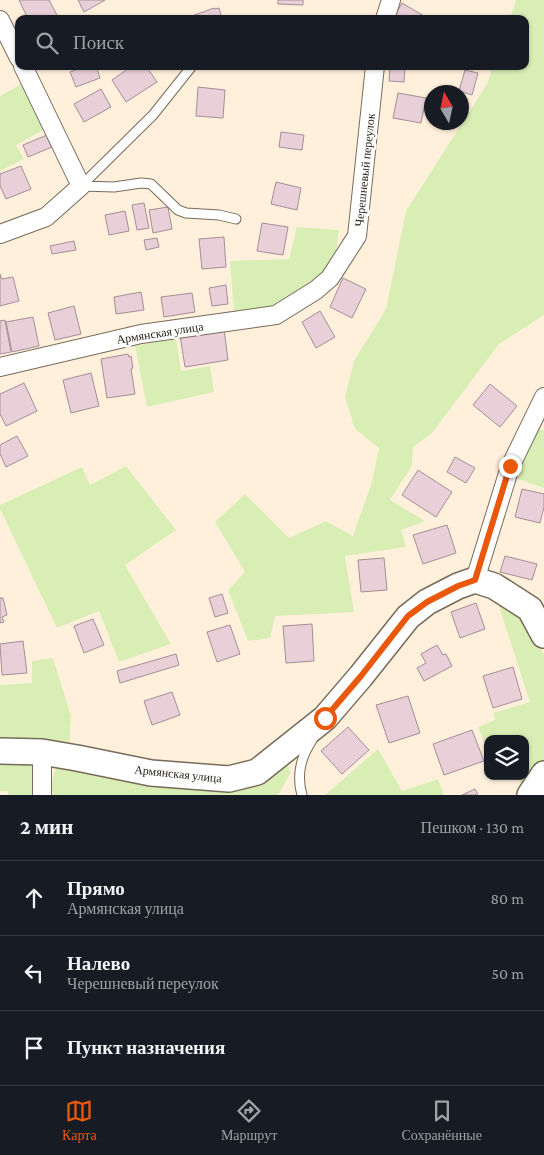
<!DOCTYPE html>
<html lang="ru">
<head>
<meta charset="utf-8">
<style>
	body { margin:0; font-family:"Crimson Pro",serif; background:#242831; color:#f1f3f6 }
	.controls { position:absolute; right:15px; bottom:15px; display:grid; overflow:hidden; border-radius:10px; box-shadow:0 1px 4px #0004 }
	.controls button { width:45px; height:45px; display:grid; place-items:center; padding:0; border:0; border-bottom:1px solid #363941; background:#171b24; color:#f1f3f6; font:25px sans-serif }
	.compass { position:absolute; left:424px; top:85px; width:45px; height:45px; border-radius:50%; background:#171b24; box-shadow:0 1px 4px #0004; rotate:351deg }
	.stop { position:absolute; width:15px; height:15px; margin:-11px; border:4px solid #ea580c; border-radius:50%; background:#fff }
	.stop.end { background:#ea580c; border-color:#fff; box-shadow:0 1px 5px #0008 }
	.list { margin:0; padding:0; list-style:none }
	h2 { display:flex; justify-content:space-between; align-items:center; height:65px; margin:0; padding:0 20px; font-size:21px }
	h2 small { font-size:16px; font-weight:400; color:#9ea1a6 }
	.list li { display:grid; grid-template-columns:32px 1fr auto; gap:15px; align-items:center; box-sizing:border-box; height:75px; padding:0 20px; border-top:1px solid #363941 }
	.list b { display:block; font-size:19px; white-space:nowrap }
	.list p { margin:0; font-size:16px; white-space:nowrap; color:#9ea1a6 }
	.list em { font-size:16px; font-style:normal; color:#9ea1a6 }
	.icon { flex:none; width:28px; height:28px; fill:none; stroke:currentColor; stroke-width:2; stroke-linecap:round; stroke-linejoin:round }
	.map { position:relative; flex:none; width:544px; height:795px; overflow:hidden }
	.search { position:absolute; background:#171b24; box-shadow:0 1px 4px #0004; left:15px; right:15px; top:15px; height:55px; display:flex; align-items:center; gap:12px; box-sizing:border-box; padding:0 18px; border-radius:10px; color:#9ea1a6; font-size:19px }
	.sheet { height:290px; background:#171b24 }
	nav { display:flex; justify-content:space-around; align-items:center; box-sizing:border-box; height:70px; border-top:1px solid #363941; background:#171b24; font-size:14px; color:#9ea1a6 }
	nav a { display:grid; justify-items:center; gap:2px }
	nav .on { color:#ea580c }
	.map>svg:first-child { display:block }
	.green { fill:#d8eeb5 }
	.building { fill:#e9cfd8; stroke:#a58d96 }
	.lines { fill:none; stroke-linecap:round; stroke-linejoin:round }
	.lane-casing { stroke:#786a59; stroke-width:11 }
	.street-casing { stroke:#786a59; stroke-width:20 }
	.secondary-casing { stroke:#786a59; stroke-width:28 }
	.lane { stroke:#fff; stroke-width:9 }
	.street { stroke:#fff; stroke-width:18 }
	.secondary { stroke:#fff; stroke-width:25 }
	.route { stroke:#ea580c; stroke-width:6 }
	.labels { text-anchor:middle; stroke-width:5; stroke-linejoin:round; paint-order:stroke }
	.street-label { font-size:12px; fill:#28221b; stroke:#fff }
</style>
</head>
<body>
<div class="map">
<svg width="544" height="795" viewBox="0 0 544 795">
	<rect width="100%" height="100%" fill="#fff0dc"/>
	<path class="green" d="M516,0H544V315L499,344L432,433L413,447L412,466L390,500L425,521L401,530L406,547L345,556L354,612L275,616L270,638L248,641L228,590L245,572L215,522L245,494L289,538L326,521L353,536L372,482L379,448L355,429L345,397L354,361L386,309L406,211L487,84L493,66H525V19H510Z
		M23,83L45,129L16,145L24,159L0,171V96Z
		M297,227L339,230L335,259L315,289L278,308L234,314L230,261L289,259Z
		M176,338L181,371L210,366L214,392L147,407L135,346Z
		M538,429L544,430V488L515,478Z
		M126,466L176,530L125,565L171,644L119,662L99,611L57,628L0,509V505L82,467L90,485Z
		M494,591L521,612L544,655V767L527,787L512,776H525V739H488V750L478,727L495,720L493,713L530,702Z
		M53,658L71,716L69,748L0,745V685L32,683V661Z
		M378,749L402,791L438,779L444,795H325Z
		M0,758H38V795H8V791H0Z
		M287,759L290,774L278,795H53L51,784L57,765L156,787L231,789Z"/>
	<path class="building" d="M19,0H49L59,19H28Z
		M78,0H105L84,12Z
		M278,0H303V5L278,4Z
		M402,3L424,16L422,19H393Z
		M214,8V9L219,8L222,18L192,19V16Z
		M86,66H96L100,78L76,87L70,72Z
		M132,66H146L157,82L126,102L112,80Z
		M390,66H405L404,82L389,81Z
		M465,70L478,73L472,95L459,91Z
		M198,87L225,90L223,118L196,116Z
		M101,89L111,107L84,122L74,104Z
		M398,93L426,98L421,123L393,118Z
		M281,132L304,135L302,150L279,147Z
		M47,135L52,147L28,157L23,145Z
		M21,166L31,189L6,199L0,186V174Z
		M276,182L301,188L297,210L271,204Z
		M144,203L149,228L137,230L132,205Z
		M168,207L172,229L153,233L149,210Z
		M125,211L129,231L109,235L105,215Z
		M262,223L288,227L283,255L257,251Z
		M224,237L226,267L202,269L199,239Z
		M157,238L159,247L146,250L144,240Z
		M74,241L76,250L52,254L50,246Z
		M0,274L2,279L13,277L19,301L0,306Z
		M343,278L366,289L352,318L330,307Z
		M226,285L228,304L212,306L209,288Z
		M141,292L144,310L116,314L114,297Z
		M192,293L195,312L164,317L161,297Z
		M74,306L81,334L55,340L48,313Z
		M320,311L335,337L316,348L302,322Z
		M33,317L39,346L12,352L6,322Z
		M5,320L11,352L0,354V321Z
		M224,329L228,360L185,367L180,335Z
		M128,354L129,357L131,356L133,368L131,369L135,394L107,398L101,359Z
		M91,373L99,406L71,413L63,380Z
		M24,383L37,411L6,426L0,414V394Z
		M490,384L517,406L500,427L473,405Z
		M17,436L28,456L6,467L0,454V445Z
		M455,457L475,468L466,483L447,472Z
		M418,470L452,492L436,517L402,495Z
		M522,489L544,494V507L540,523L515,517Z
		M447,525L456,553L423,564L413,535Z
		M505,556L537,564L532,580L500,572Z
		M384,558L387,590L361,592L358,560Z
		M222,594L228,613L215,617L209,598Z
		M0,598H3L7,615L2,617L4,622L0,623Z
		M476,603L485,629L460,638L451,612Z
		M93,619L104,645L84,653L74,626Z
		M312,624L314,661L286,663L283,626Z
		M230,625L240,654L217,662L207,632Z
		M23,641L27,673L2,675L0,644Z
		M437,645L443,655L446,654L452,666L424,681L417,668L426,663L421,654Z
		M176,654L179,665L120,683L117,671Z
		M513,667L522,699L493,708L483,676Z
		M172,692L180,715L152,725L144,701Z
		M408,696L420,733L389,743L376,705Z
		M348,727L369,750L342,774L321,751Z
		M472,730L484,761L444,775L433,744Z
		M475,789L478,795H462Z"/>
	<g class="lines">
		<g class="lane-casing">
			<path id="lane" d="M81,186L114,187L141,183L151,184L178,210L186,213L219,215L236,219
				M81,186L153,115L192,66
				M302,795C296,774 301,757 312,740"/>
		</g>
		<g class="street-casing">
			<path id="street" d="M385,19L391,0
				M0,20L19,58
				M0,234L46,217L81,186L23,66
				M0,367L141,334L276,315L316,290L330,278L357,236L375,66
				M475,580L510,467L544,397
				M42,752V795"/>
		</g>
		<g class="secondary-casing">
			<path id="secondary" d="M0,751L42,752L77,758L151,773L229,779L257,772L325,718L361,676L408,617L427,602L458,586L475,580L494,586L530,609L544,635
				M530,795L544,774"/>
		</g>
		<use href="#lane" class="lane"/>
		<use href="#street" class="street"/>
		<use href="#secondary" class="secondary"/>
	</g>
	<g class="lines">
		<path class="route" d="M325,718L361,676L408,616L427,602L458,586L475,580L510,466"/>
	</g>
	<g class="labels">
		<g class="street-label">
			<text transform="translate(365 170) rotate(-84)" y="4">Черешневый переулок</text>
			<text transform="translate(160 333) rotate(-9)" y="4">Армянская улица</text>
			<text transform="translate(178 774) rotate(6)" y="4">Армянская улица</text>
		</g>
	</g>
</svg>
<div class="controls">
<button><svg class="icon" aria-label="layers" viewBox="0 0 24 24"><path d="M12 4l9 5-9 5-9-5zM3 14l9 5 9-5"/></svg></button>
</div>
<svg class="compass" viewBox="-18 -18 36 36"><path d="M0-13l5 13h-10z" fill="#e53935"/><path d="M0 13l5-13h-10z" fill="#9ea1a6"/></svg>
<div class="stop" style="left:325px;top:718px"></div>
<div class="stop end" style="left:510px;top:466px"></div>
<div class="search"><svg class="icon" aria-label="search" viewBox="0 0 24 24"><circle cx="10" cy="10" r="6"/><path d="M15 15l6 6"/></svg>Поиск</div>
</div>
<section class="sheet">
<h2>2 мин<small>Пешком · 130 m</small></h2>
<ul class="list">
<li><svg class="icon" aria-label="ahead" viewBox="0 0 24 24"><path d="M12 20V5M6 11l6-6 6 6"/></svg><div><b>Прямо</b><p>Армянская улица</p></div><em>80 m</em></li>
<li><svg class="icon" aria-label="left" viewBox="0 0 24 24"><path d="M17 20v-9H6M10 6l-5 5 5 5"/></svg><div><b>Налево</b><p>Черешневый переулок</p></div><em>50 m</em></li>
<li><svg class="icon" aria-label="arrive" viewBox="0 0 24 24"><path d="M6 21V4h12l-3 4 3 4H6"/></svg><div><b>Пункт назначения</b></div></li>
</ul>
</section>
<nav>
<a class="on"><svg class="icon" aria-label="map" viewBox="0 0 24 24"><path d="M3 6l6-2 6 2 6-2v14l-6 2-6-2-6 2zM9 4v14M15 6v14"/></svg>Карта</a>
<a><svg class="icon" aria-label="directions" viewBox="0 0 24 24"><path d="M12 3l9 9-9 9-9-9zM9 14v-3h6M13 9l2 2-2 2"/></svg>Маршрут</a>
<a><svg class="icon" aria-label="saved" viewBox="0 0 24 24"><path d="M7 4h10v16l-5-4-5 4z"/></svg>Сохранённые</a>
</nav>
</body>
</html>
